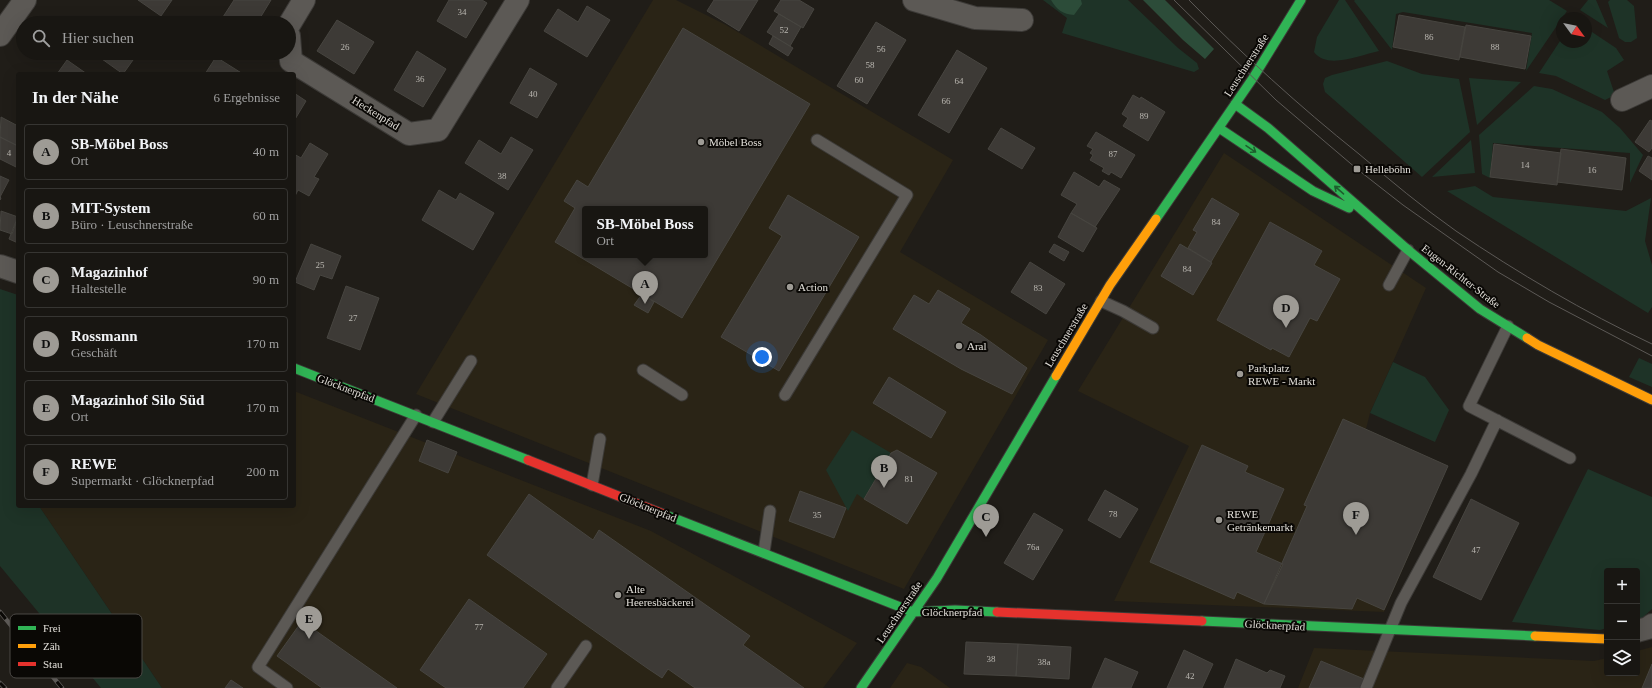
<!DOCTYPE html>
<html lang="de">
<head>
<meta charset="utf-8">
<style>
	body { margin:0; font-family:Georgia,serif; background:#252320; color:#f1f3f6 }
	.controls { position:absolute; right:12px; bottom:12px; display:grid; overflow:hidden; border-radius:4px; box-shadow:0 4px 16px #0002 }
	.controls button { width:36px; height:36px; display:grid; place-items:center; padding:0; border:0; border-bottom:1px solid #363532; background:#181612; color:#f1f3f6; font:20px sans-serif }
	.compass { position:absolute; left:1556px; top:12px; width:36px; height:36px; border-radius:50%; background:#181612; box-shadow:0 4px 16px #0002; rotate:123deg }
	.you { position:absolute; left:762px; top:357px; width:14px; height:14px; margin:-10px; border:3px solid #fff; border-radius:50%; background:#1a73e8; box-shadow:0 0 0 6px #1a73e833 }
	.badge { display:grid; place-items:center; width:26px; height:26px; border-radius:50%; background:#9e9b95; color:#111; font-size:13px; font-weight:700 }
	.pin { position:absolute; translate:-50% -33px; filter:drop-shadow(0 1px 2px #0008) }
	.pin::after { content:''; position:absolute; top:21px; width:14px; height:12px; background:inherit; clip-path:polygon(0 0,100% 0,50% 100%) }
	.popup { position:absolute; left:582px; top:206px; width:126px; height:52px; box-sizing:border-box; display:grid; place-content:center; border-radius:4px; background:#181612; filter:drop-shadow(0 1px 3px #0005); font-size:13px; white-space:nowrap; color:#9f9f9f }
	.popup b { font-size:15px; color:#f1f3f6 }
	.popup::after { content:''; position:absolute; left:50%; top:100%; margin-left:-8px; border:8px solid transparent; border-top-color:#181612 }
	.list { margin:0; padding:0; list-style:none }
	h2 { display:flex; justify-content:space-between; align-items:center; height:52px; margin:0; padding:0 16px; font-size:17px }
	h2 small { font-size:13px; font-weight:400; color:#9f9f9f }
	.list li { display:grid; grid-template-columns:26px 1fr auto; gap:12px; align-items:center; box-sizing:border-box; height:56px; margin:0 8px 8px; padding:0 8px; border:1px solid #363532; border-radius:4px }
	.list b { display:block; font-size:15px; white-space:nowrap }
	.list p { margin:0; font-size:13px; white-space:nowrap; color:#9f9f9f }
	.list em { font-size:13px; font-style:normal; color:#9f9f9f }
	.icon { flex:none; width:22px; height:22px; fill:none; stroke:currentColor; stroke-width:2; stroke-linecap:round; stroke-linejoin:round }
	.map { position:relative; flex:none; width:1652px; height:688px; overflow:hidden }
	.search { position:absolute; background:#181612; box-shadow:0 4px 16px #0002; left:16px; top:16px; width:280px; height:44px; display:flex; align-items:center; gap:10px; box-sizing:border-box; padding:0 14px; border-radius:22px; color:#9f9f9f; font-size:15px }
	.panel { position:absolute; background:#181612; box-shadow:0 4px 16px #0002; left:16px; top:72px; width:280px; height:436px; border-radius:4px }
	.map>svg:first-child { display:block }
	.built { fill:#2a2416; fill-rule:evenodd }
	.green { fill:#1e3327 }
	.forest { fill:#2c4c39 }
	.building { fill:#3d3a36; stroke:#474540; fill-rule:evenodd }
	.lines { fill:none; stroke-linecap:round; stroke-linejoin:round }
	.lane-casing { stroke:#3c3a37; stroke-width:13 }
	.street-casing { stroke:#3c3a37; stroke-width:24 }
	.fast-casing { stroke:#3c3a37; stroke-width:11 }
	.slow-casing { stroke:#3c3a37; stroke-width:11 }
	.jam-casing { stroke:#3c3a37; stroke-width:11 }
	.lane { stroke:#5c5955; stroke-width:11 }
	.street { stroke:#5c5955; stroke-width:22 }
	.fast { stroke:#30b455; stroke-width:9 }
	.slow { stroke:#ff9f0a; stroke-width:9 }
	.jam { stroke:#e5322d; stroke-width:9 }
	.tram { stroke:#5c5956; stroke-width:1 }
	.rail-casing { stroke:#5c5956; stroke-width:4.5 }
	.rail { stroke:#0a0805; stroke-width:3; stroke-dasharray:9; stroke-linecap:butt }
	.oneway { stroke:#1d5e2d }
	.poi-dot { fill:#9e9b95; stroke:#0a0805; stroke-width:1.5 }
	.labels { text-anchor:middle; stroke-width:4; stroke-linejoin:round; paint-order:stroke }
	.number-label { font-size:9px; fill:#b9b6b0 }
	.street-label { font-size:11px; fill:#e2dfd9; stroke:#0a0805 }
	.poi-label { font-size:11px; fill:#e2dfd9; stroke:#0a0805; text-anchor:start }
	.key { fill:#0a0805; stroke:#4b4845; stroke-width:1 }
	.key-label { font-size:11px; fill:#e2dfd9 }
</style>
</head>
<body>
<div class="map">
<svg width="1652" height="688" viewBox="0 0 1652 688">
	<rect width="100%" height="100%" fill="#201d18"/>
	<path class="built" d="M653,0H676L726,25L953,160L900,252L1048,340L904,589L416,394ZM585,209H705V255H585Z
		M1224,153L1426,288L1370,413L1366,429L1448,466L1384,612L1114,601L1189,446L1078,391Z
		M294,391L651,531L857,643L823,688H162L39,506H294Z
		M1652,647V688H1298L1314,648L1594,661L1607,658V673H1637V651Z
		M907,663L921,667L950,688H890Z"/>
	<path class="green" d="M1043,0H1128L1178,48L1197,63L1199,69L1194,72L1062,33L1067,18Z
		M1339,0H1345L1379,51C1360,55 1327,70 1314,52L1317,37Z
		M1355,0H1549L1567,11L1526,71L1532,33L1403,12L1396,14L1392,50L1354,1Z
		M1588,0H1596L1608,28L1580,10Z
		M1610,0H1627L1634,6L1637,38L1631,42H1625L1619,38L1608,2Z
		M1586,28L1616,48L1624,60L1607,71L1615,95L1605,100L1556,76L1539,73L1562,38V42H1586Z
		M1387,61L1422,74L1459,79L1470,132L1422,177L1325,92L1323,84L1325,78L1332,75Z
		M1469,78L1521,82L1477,125Z
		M1534,86L1552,89L1602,112L1620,128L1643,155L1630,183V153L1493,143L1490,178L1482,174L1479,135Z
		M1471,140L1475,173L1432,177Z
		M1475,186L1493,197L1626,211L1651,198L1645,241L1652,265V307L1648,313L1447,191Z
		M0,289L18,295V506H39L162,688H101L0,566Z
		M1639,358L1652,364V387L1629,377Z
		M1393,362L1425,377L1449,410L1435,442L1370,413Z
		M852,430L891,453L864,499L857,494L848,511L826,470Z
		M1588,469L1652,497V609L1640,620H1637V571H1607V628L1600,630L1512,622Z"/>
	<path class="forest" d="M1051,0H1081L1082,4L1074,15C1063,14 1057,10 1051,0Z
		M1143,0H1165L1214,49L1205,59L1183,40Z"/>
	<path class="building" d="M138,0H172L161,16Z
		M234,0H271L257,23H232L223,17Z
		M449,0H482L487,3L466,38L437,21Z
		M714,0H758L739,31L707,11Z
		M781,0H799L814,9L803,28L774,11Z
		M587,6L610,20L587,57L544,31L558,9L578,22Z
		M779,14L801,27L790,46L767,32Z
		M1399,15L1465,27L1459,60L1393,47Z
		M337,20L374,42L354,74L317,51Z
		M876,22L906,40L867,104L837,86Z
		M1466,25L1531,36L1525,69L1460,57Z
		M683,28L810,104L682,318L555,242L575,208L564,201L577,180L588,187ZM585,209H705V255H585Z
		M773,36L793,48L788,56L769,44Z
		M957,50L987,68L949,133L918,115Z
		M417,51L446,69L423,107L394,90Z
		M95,53H138L123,74L95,54Z
		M216,57L243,74H205Z
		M67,60L87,74H57Z
		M530,68L557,84L537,118L510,103Z
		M294,93L306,101L294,121Z
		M1133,95L1140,99L1141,97L1165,112L1148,141L1123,126L1128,118L1122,114Z
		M1,117L18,126V146L0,137Z
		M1650,120L1652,121V148L1649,152L1635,142Z
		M1001,128L1035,148L1022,169L988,149Z
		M1096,132L1135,155L1121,178L1111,172L1109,175L1102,171L1104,168L1090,160L1093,155L1090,153L1093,149L1087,146Z
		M0,137L18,146V168L0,159Z
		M511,137L533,150L508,190L465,163L479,140L501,154Z
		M310,143L328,154L314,177L319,179L309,196L298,190L294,198V154L301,158Z
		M1494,144L1561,153L1557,185L1490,177Z
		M1561,149L1626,158L1622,190L1557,182Z
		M1648,156L1652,158V180L1639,171Z
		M1074,172L1099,187L1104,180L1120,189L1095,227L1071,213L1077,204L1061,195Z
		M0,176L9,180L0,197L1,198L0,200Z
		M439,190L456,200L460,193L494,213L473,250L422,220Z
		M788,195L859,237L779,371L721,337L782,236L769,228Z
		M1212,198L1239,214L1211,262L1188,248L1197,232L1193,230Z
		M1,211L18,217L12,234L0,230Z
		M1071,213L1097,228L1083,252L1058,237Z
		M18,216V243L9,239Z
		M1270,222L1322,251L1314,265L1340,279L1317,321L1310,318L1289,357L1272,348L1271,350L1217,320Z
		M311,244L341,256L332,279L320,275L314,290L295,282Z
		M1054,244L1069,252L1064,261L1049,252Z
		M1180,244L1212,263L1193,295L1161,276Z
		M1030,262L1065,284L1046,314L1011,292Z
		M346,286L379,298L360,350L327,338Z
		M938,290L970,309L961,323L981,335L1027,368L1012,394L961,369L893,329L914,295L929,304Z
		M642,294L654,302L648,313L634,305Z
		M889,377L946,412L931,438L873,403Z
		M1343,419L1448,466L1384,610L1357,598L1352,609L1264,604L1307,506L1304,505Z
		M427,440L457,452L448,473L419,461Z
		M1202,445L1248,466L1245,472L1284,489L1256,552L1283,564L1264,604L1237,592L1234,599L1150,562Z
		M897,450L937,473L907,524L864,499L891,453Z
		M1105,490L1138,509L1120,538L1088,520Z
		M800,491L846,508L834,538L789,521Z
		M529,494L593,540L599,530L750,636L743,645L804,688H695L668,669L662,678L647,668L487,555Z
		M1471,499L1519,523L1481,600L1433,577Z
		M1034,513L1063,530L1033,580L1004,563Z
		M469,599L547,654L523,688H446L420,670Z
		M302,621L397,688H322L277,656Z
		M966,642L1018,644L1016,676L964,674Z
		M1018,644L1071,647L1069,679L1016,676Z
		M1184,650L1213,664L1202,688H1167Z
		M1105,658L1138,672L1131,688H1092Z
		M1236,659L1267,673L1270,670L1285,676L1280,688H1224Z
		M1321,661L1364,679L1361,688H1309Z
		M1652,664V688H1642Z
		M231,680L243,688H225Z"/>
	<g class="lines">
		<g class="lane-casing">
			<path id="lane" d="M1389,285L1408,250
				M1101,301L1123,311L1153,328
				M1508,326L1469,406L1570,458
				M643,370L682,395
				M785,395L907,195L817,140
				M433,422L471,361
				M592,485L600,439
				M764,552L770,511
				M287,688L258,667L416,415
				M557,688L586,646
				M1366,688L1401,603L1471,474L1497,420"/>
		</g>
		<g class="street-casing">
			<path id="street" d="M914,0L975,18L1022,20
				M289,25L304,0
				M0,35L25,0
				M289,36L291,61L409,134L438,130L518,0
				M1622,100L1652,86
				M0,266L18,272
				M1637,631L1648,628L1652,625"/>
		</g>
		<g class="fast-casing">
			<path id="fast" d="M1235,104L1268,128L1408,250L1480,309L1527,338
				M1219,128L1313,191L1349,208
				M1156,219L1253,78L1301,0
				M294,368L528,460
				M666,515L913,612L955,610L997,612
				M1202,621L1535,636
				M861,688L937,578L1056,376"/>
		</g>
		<g class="slow-casing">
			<path id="slow" d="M1527,338L1538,345L1652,400
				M1056,376L1110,285L1156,219
				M1535,636L1607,639"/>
		</g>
		<g class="jam-casing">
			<path id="jam" d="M528,460L666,515
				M997,612L1202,621"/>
		</g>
		<use href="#lane" class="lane"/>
		<use href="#street" class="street"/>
		<use href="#fast" class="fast"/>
		<use href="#slow" class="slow"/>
		<use href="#jam" class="jam"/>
		<path class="tram" d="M1174,0L1276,100L1357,169L1403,205L1498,272L1549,302L1652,356
			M1189,0C1243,55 1299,106 1359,154C1391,181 1422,207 1456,231C1518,273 1584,312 1652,344"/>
		<g class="rail-casing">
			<path id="rail" d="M0,612L62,688
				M0,683L5,688"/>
		</g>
		<use href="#rail" class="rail"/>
	</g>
	<defs><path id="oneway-shaft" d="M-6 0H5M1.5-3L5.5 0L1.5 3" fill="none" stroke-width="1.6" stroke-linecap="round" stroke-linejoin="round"/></defs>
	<g class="oneway">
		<use href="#oneway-shaft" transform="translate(1251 149) rotate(34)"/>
		<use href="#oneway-shaft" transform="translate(1339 190) rotate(-139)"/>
	</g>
	<g class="poi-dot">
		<circle cx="701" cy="142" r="4"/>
		<rect x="1353" y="165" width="8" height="8" rx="2"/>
		<circle cx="790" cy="287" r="4"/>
		<circle cx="959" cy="346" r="4"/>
		<circle cx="1240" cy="374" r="4"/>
		<circle cx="1219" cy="520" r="4"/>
		<circle cx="618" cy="595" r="4"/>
	</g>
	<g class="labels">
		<g class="number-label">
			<text x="462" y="15">34</text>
			<text x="784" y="33">52</text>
			<text x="1429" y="40">86</text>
			<text x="345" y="50">26</text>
			<text x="1495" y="50">88</text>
			<text x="881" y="52">56</text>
			<text x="870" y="68">58</text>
			<text x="420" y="82">36</text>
			<text x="859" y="83">60</text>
			<text x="959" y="84">64</text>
			<text x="533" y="97">40</text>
			<text x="946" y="104">66</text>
			<text x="1144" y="119">89</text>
			<text x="9" y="156">4</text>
			<text x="1113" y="157">87</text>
			<text x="1525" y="168">14</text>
			<text x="1592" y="173">16</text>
			<text x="502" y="179">38</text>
			<text x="1216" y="225">84</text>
			<text x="320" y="268">25</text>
			<text x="1187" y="272">84</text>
			<text x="1038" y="291">83</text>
			<text x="353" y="321">27</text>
			<text x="909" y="482">81</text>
			<text x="1113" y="517">78</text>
			<text x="817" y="518">35</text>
			<text x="1033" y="550">76a</text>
			<text x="1476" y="553">47</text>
			<text x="479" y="630">77</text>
			<text x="991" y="662">38</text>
			<text x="1044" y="665">38a</text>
			<text x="1190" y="679">42</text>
		</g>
		<g class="street-label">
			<text transform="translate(1246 65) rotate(-57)" y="4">Leuschnerstraße</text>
			<text transform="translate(376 113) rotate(32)" y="4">Heckenpfad</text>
			<text transform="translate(1461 276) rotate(38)" y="4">Eugen-Richter-Straße</text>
			<text transform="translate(1066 335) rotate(-59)" y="4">Leuschnerstraße</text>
			<text transform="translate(346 388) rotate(21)" y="4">Glöcknerpfad</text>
			<text transform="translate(648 507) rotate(22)" y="4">Glöcknerpfad</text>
			<text transform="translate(899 612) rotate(-56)" y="4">Leuschnerstraße</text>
			<text x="952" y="616">Glöcknerpfad</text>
			<text transform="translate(1275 625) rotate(3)" y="4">Glöcknerpfad</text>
		</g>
		<g class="poi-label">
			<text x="709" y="146">Möbel Boss</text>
			<text x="1365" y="173">Helleböhn</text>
			<text x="798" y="291">Action</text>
			<text x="967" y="350">Aral</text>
			<text x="1248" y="372">Parkplatz<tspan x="1248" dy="13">REWE - Markt</tspan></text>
			<text x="1227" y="518">REWE<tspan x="1227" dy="13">Getränkemarkt</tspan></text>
			<text x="626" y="593">Alte<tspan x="626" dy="13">Heeresbäckerei</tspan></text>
		</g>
	</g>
	<rect x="10" y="614" width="132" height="64" rx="6" class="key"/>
	<rect x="18" y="626" width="18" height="4" fill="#30b455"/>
	<rect x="18" y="644" width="18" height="4" fill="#ff9f0a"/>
	<rect x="18" y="662" width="18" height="4" fill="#e5322d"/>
	<g class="key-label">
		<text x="43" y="632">Frei</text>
		<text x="43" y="650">Zäh</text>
		<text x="43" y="668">Stau</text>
	</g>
</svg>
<div class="controls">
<button>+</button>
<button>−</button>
<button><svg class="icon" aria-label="layers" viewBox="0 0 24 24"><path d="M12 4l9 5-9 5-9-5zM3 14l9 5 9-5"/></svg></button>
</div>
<svg class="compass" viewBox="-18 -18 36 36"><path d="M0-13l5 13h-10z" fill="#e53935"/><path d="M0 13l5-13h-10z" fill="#9f9f9f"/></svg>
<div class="you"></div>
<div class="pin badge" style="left:645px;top:304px">A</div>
<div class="popup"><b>SB-Möbel Boss</b>Ort</div>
<div class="pin badge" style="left:884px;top:488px">B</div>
<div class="pin badge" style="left:986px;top:537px">C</div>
<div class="pin badge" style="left:1286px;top:328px">D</div>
<div class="pin badge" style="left:309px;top:639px">E</div>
<div class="pin badge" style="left:1356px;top:535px">F</div>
<div class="search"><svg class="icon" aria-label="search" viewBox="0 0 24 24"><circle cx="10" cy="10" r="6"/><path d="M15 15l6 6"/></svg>Hier suchen</div>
<section class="panel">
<h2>In der Nähe<small>6 Ergebnisse</small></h2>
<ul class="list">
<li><span class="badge">A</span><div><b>SB-Möbel Boss</b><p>Ort</p></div><em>40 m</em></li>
<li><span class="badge">B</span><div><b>MIT-System</b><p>Büro · Leuschnerstraße</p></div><em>60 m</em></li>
<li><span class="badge">C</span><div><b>Magazinhof</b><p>Haltestelle</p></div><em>90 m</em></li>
<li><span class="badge">D</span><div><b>Rossmann</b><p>Geschäft</p></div><em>170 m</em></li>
<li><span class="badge">E</span><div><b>Magazinhof Silo Süd</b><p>Ort</p></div><em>170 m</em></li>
<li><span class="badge">F</span><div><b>REWE</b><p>Supermarkt · Glöcknerpfad</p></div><em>200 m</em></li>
</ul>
</section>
</div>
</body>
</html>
